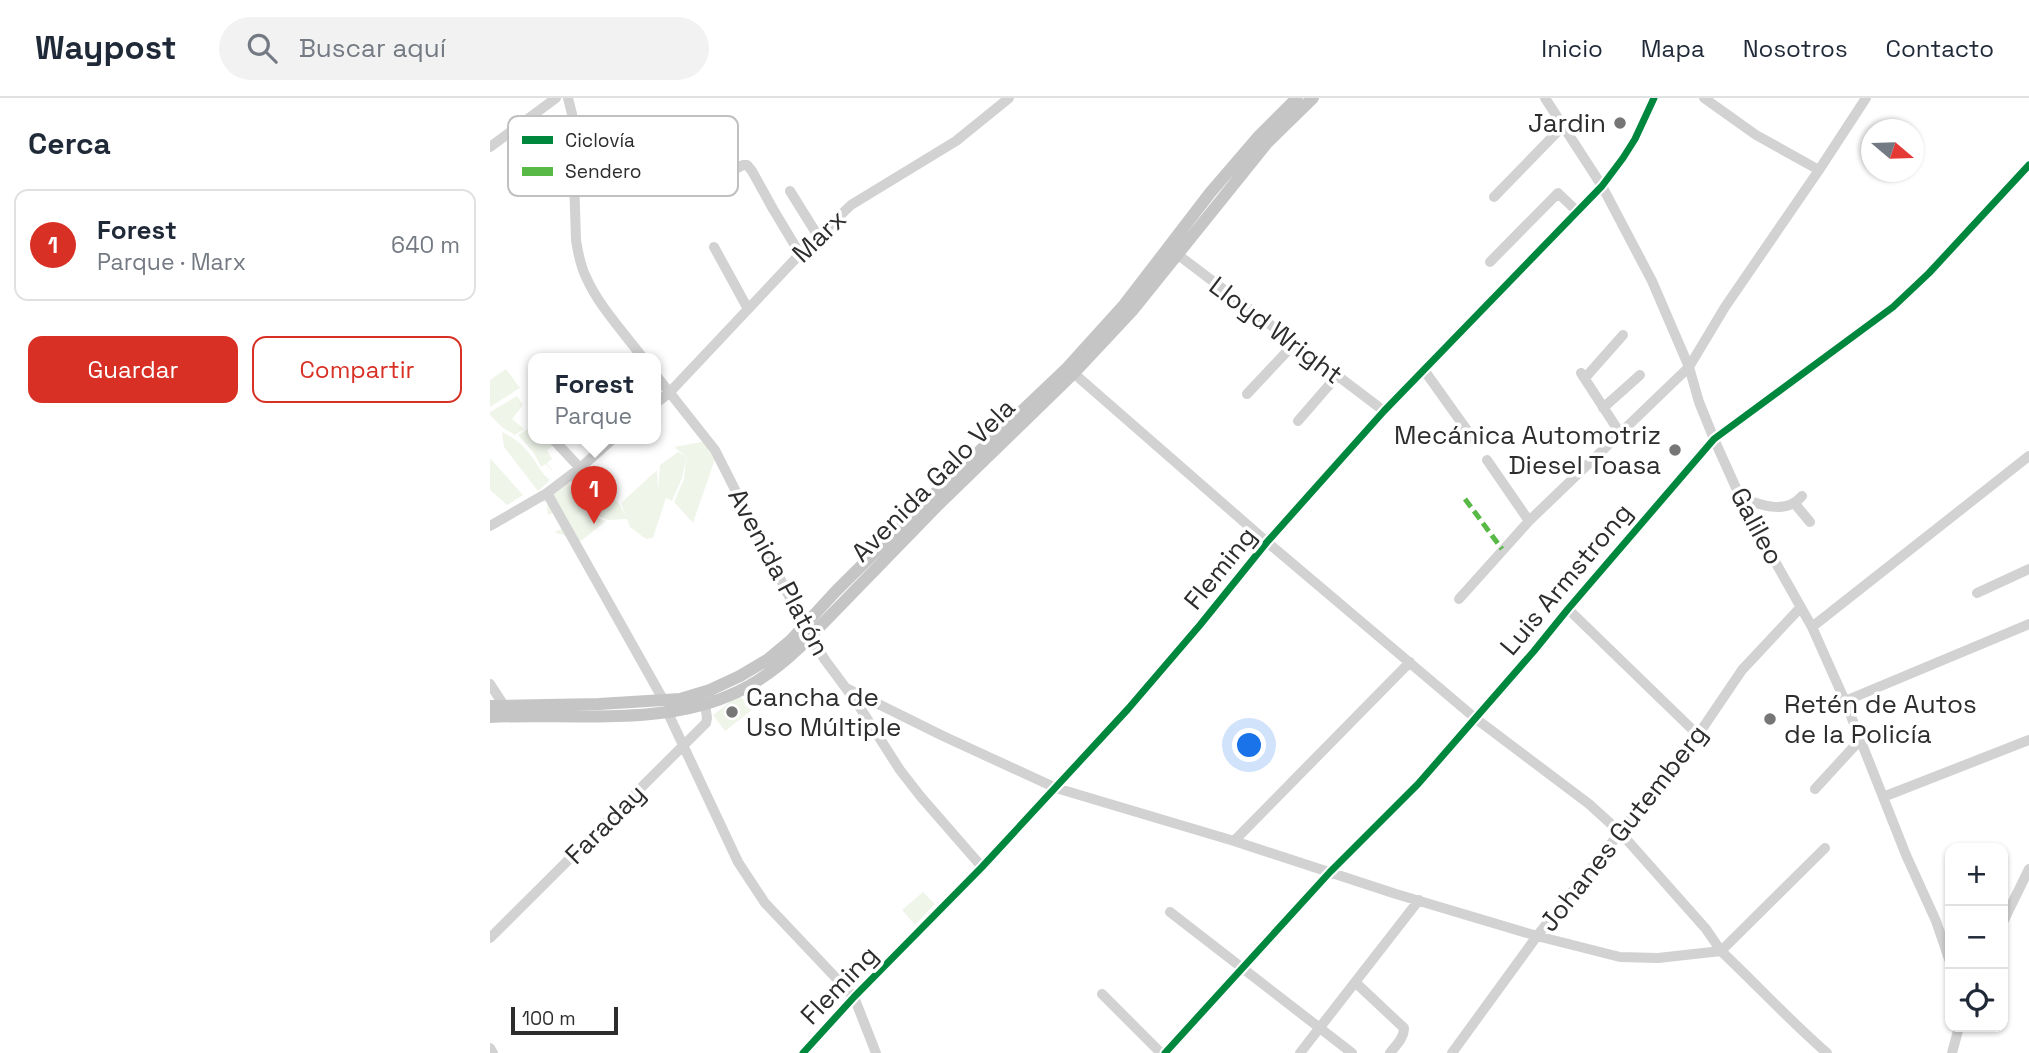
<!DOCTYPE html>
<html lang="es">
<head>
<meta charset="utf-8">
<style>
	body { margin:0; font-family:"Space Grotesk",sans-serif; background:#f2f2f3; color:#1f2937 }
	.controls { position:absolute; right:21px; bottom:21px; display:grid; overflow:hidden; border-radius:14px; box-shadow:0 2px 5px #0004 }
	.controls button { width:63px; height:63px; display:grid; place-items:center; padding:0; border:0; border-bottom:2px solid #e0e1e3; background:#fff; color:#1f2937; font:35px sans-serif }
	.compass { position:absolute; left:1371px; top:21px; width:63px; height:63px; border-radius:50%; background:#fff; box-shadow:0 2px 5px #0004; rotate:109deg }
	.scale { position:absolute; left:21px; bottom:18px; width:107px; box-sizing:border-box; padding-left:7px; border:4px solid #2d2d2d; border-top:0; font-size:19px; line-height:24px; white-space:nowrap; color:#2d2d2d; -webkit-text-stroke:5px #fff; paint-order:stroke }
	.you { position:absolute; left:760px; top:648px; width:24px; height:24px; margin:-18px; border:5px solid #fff; border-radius:50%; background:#1a73e8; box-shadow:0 0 0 10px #1a73e833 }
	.badge { display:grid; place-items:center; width:46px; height:46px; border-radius:50%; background:#d93025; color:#fff; font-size:23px; font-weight:700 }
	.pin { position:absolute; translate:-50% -58px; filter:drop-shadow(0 2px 4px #0008) }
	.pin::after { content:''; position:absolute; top:37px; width:24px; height:21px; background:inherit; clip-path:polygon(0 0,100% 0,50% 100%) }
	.popup { position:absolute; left:38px; top:255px; width:133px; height:91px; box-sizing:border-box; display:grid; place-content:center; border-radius:14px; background:#fff; filter:drop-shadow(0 2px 5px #0005); font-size:23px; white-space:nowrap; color:#747a83 }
	.popup b { font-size:26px; color:#1f2937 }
	.popup::after { content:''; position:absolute; left:50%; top:100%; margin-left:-14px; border:14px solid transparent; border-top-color:#fff }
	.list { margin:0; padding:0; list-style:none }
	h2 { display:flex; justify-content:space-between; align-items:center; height:91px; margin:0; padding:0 28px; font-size:30px }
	h2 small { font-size:23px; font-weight:400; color:#747a83 }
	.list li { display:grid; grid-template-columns:46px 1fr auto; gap:21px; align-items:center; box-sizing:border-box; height:112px; margin:0 14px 14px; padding:0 14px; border:2px solid #e0e1e3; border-radius:14px }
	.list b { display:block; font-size:26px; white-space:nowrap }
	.list p { margin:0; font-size:23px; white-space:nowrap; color:#747a83 }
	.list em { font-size:23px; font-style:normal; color:#747a83 }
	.actions { display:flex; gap:14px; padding:21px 28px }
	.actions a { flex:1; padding:16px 0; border:2px solid #d93025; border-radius:14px; text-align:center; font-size:24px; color:#d93025 }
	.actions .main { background:#d93025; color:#fff }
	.icon { flex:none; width:38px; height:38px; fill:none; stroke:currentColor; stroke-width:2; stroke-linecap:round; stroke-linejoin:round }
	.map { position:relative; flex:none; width:1539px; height:955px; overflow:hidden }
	header { display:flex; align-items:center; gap:42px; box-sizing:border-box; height:98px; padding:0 35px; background:#fff; border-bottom:2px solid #e0e1e3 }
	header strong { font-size:33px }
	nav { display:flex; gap:38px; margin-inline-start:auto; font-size:24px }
	.search { width:490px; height:63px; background:#f2f2f3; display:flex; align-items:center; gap:18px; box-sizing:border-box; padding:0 24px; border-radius:38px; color:#747a83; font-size:26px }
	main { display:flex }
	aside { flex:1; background:#fff }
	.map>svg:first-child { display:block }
	.green { fill:#f0f5ea }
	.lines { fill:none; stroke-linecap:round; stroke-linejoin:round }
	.minor { stroke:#d2d2d2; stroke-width:10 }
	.major { stroke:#c5c5c5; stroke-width:12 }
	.quiet { stroke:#58b947; stroke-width:5; stroke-dasharray:10 5; stroke-linecap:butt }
	.cycleway-casing { stroke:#fff; stroke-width:11 }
	.cycleway { stroke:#00873e; stroke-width:7 }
	.poi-dot { fill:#767676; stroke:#fff; stroke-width:2.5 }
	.labels { text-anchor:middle; stroke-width:7; stroke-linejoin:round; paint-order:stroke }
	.poi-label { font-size:26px; fill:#2d2d2d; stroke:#fff; text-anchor:end }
	.street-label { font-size:26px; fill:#2d2d2d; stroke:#fff }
	.key { fill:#fff; stroke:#c0c0c0; stroke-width:2 }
	.key-label { font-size:19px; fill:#2d2d2d }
</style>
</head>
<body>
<header>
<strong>Waypost</strong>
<div class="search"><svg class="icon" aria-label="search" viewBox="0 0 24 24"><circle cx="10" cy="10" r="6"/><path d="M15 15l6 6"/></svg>Buscar aquí</div>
<nav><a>Inicio</a><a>Mapa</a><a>Nosotros</a><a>Contacto</a></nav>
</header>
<main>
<aside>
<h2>Cerca<small></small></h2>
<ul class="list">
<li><span class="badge">1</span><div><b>Forest</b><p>Parque · Marx</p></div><em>640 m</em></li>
</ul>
<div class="actions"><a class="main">Guardar</a><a>Compartir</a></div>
</aside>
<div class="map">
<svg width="1539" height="955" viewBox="0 0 1539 955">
	<rect width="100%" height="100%" fill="#fff"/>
	<path class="green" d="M16,271L30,290L0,309V282Z
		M27,298L33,307L22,321L34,331L25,337L13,330L0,317V314Z
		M43,328V340H64V347L57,352L62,361L57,365L65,376L56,366L51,369L44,355L28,337Z
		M12,334C25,340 34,348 42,359C49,368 51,375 60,382L48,393L14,349Z
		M217,343L226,358L203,425L184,404L194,381L196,360L192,380L182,403L176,400L163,440L156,441L140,429L137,421L118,422L99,414L122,398L130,407L135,416L131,405L167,372L168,392L170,367L188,354L197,359L184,349Z
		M0,360L33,397L17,407L0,392Z
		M96,365L109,381L106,385L110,389H114L119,397L116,400L113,394L108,395L104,388L96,392L89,382L82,387L77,378Z
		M77,382L97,416L116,423L91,443L64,434L77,429L68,413L58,417L57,404L44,403Z
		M249,597L262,612L235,633L223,617Z
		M433,794L445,806L425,827L412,812Z"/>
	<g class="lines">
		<path class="minor" d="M78,0L82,16L86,142C88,155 90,167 96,179C108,207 134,235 153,260
			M1055,0L1112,88L1162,183L1199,269L1209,304L1224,341L1256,412L1322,529L1355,603L1416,757L1446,823L1460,864
			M1214,0L1266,37L1329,72
			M0,49L66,0
			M218,92L224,82L253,67H257L262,73L283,111L310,156
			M300,93L328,138
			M1004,99L1073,28
			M224,149L258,211
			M683,153L894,313
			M1000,164L1068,95L1088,114
			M580,272L777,444L985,620L1099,706L1130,734L1216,831L1231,853L1335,750
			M934,272L984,342
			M1091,275L1130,335
			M165,276L225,352L314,528L335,562L367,605L410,672L431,699L492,769
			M1095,280L1133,237
			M757,296L804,246
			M165,306L179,295L310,156L361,107L466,43L519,0
			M1113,310L1150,277
			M808,323L847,278
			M62,340L90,370
			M997,362L1039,423
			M57,395L174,603
			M1251,400C1271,407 1296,417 1312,398
			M1305,406L1320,424
			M0,428L57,395L90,370L124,340
			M1487,495L1539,471
			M969,501L1039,423L1199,269L1235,209L1329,72L1376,0
			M1078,511L1208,637
			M1322,529L1539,358
			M0,586L17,612
			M356,590L453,638L566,690L744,743L906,796L1047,838L1130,859L1168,860L1231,853C1267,887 1300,923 1337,955
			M1355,603L1539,526
			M177,613L248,764L275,805L364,899L386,955
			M1325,691L1370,642
			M1393,699L1539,642
			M744,743L920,564
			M680,814L862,955
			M1513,824L1539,771
			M0,840L216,625L217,620L215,606
			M866,885L914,930C914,940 906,947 900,955
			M612,896L671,955
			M0,950L3,955
			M313,955L364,899L492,769L638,611L710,527L777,444L894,313L1112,88L1133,60L1145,41L1164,0
			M675,955L840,774L928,686L1044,553L1078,511L1224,341L1403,209L1439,175L1539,67
			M810,955L929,802
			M962,955L1047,838L1208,637L1252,572L1310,510
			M1462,955L1469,929"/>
		<path class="major" d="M0,608L109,606L190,601L220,592L250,578L277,562L301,542L346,493L439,401L577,270L634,207L720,95L769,38L807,0
			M0,619C75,615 168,628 238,598C265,587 288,570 309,550L446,409L584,275L642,213L777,45L823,0"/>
		<path class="quiet" d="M975,401L1012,451"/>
		<g class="cycleway-casing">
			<path id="cycleway" d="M313,955L364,899L492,769L638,611L710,527L777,444L894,313L1112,88L1133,60L1145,41L1164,0
				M675,955L840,774L928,686L1044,553L1078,511L1224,341L1403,209L1439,175L1539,67"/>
		</g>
		<use href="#cycleway" class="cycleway"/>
	</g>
	<g class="poi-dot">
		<circle cx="1130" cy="25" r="7"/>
		<circle cx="1185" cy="352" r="7"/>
		<circle cx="242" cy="614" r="7"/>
		<circle cx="1280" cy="621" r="7"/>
	</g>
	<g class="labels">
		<g class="poi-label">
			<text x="1116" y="34">Jardin</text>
			<text x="1171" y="346">Mecánica Automotriz<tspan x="1171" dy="30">Diesel Toasa</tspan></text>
			<text x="256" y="608" text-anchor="start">Cancha de<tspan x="256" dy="30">Uso Múltiple</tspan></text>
			<text x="1294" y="615" text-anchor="start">Retén de Autos<tspan x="1294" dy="30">de la Policía</tspan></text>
		</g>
		<g class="street-label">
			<text transform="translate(329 138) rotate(-44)" y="9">Marx</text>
			<text transform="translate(786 232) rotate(37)" y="9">Lloyd Wright</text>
			<text transform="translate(443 382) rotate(-45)" y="9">Avenida Galo Vela</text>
			<text transform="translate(1267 428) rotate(62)" y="9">Galileo</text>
			<text transform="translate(730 470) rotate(-51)" y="9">Fleming</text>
			<text transform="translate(289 474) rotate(62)" y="9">Avenida Platón</text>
			<text transform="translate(1076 481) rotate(-50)" y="9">Luis Armstrong</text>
			<text transform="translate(115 726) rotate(-45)" y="9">Faraday</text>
			<text transform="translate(1133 730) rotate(-52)" y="9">Johanes Gutemberg</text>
			<text transform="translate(349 887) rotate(-46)" y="9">Fleming</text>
		</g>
	</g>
	<rect x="18" y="18" width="230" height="80" rx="10" class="key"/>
	<rect x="32" y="38" width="31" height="8" fill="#00873e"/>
	<rect x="32" y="69" width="31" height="9" fill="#58b947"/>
	<g class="key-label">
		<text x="75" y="49">Ciclovía</text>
		<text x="75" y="80">Sendero</text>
	</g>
</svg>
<div class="controls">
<button>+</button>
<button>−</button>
<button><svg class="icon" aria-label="locate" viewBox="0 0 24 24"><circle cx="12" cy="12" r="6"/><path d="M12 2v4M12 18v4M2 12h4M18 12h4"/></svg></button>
</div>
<svg class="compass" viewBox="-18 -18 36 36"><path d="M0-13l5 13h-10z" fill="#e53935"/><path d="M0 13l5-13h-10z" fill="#747a83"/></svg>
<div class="scale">100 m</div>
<div class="you"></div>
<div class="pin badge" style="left:104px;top:426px">1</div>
<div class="popup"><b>Forest</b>Parque</div>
</div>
</main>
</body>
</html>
